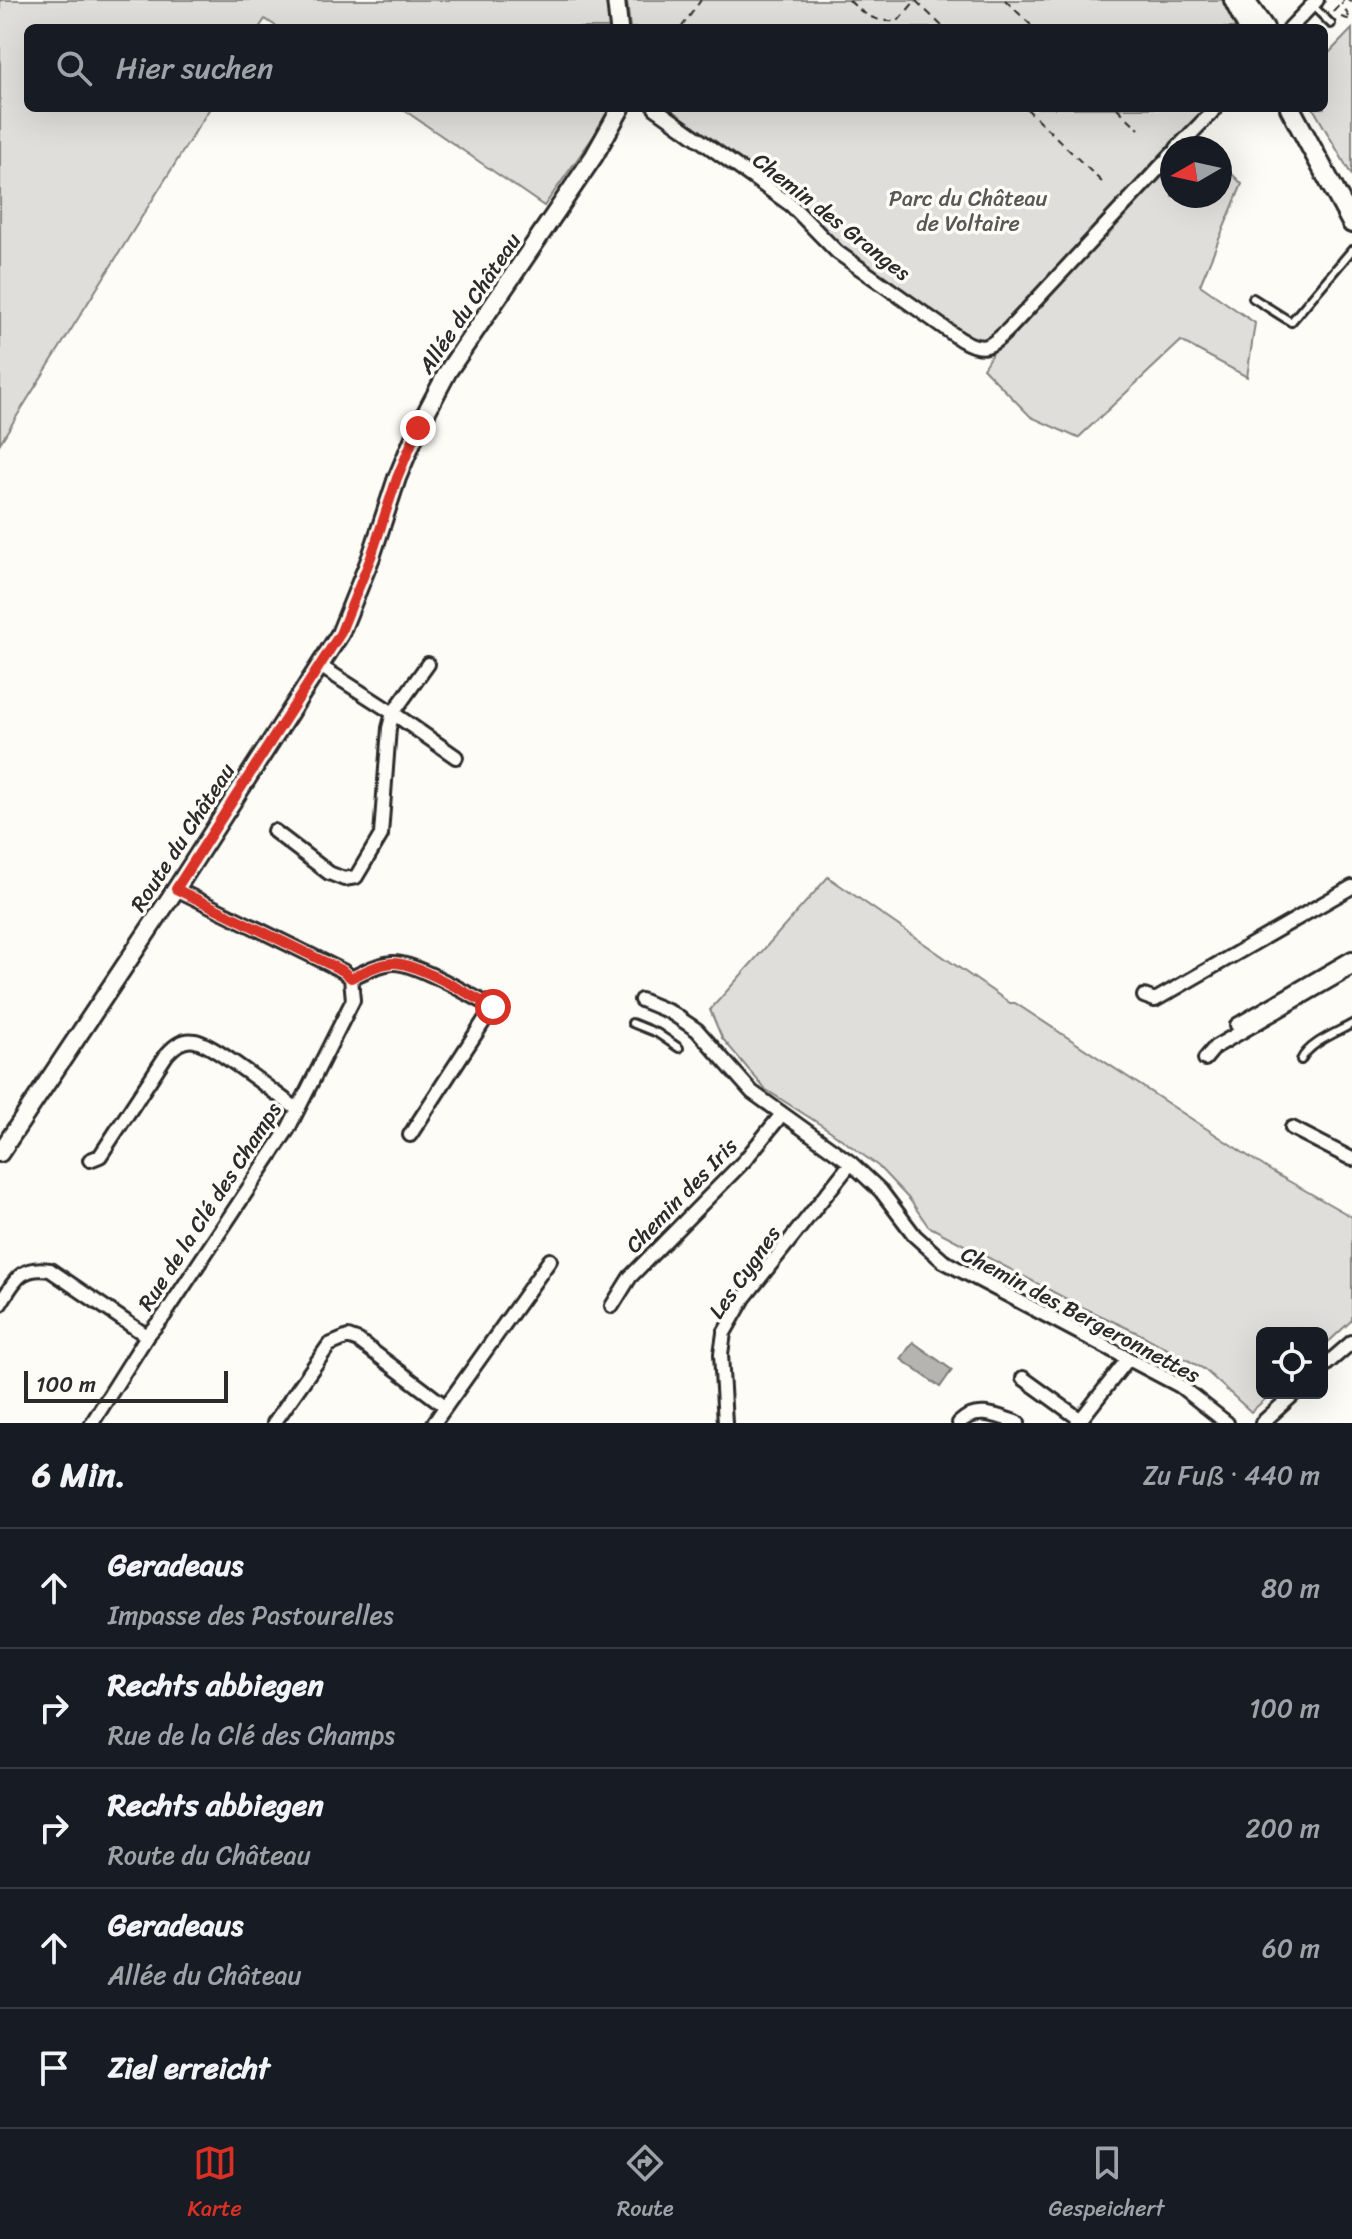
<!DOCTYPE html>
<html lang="de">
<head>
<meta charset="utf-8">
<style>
	body { margin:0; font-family:Sriracha,sans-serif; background:#20242c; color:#f1f3f6 }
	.controls { position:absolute; right:24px; bottom:24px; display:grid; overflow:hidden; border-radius:12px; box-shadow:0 8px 32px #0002 }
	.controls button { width:72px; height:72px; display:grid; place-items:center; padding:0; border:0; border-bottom:2px solid #363941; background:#171b24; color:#f1f3f6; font:40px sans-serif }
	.compass { position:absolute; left:1160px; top:136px; width:72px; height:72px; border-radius:50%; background:#171b24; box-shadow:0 8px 32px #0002; rotate:261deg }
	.scale { position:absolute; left:24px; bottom:20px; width:204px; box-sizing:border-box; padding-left:8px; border:4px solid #2b2b2b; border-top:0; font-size:22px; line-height:28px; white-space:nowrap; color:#2b2b2b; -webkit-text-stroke:6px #fdfcf7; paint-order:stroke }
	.stop { position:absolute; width:24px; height:24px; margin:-18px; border:6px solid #d93025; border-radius:50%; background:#fff }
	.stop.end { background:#d93025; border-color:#fff; box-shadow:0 2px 8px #0008 }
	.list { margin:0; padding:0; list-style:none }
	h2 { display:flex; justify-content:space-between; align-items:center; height:104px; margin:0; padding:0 32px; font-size:34px }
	h2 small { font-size:26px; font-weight:400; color:#9ea1a6 }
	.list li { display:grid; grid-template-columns:52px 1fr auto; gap:24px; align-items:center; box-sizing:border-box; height:120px; padding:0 32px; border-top:2px solid #363941 }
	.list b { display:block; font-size:30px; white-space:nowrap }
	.list p { margin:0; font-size:26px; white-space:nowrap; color:#9ea1a6 }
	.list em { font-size:26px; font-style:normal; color:#9ea1a6 }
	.icon { flex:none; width:44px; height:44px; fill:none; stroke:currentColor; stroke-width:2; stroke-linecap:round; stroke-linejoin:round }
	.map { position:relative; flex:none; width:1352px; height:1423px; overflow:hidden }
	.search { position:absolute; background:#171b24; box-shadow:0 8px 32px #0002; left:24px; right:24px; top:24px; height:88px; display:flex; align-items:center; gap:20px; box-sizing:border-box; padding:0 28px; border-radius:12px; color:#9ea1a6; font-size:30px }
	.sheet { height:704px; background:#171b24 }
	nav { display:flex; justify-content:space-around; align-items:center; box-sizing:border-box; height:112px; border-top:2px solid #363941; background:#171b24; font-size:22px; color:#9ea1a6 }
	nav a { display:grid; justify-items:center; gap:4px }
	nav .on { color:#d93025 }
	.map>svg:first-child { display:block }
	.green { fill:#dfdeda; stroke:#858482; stroke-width:2 }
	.water { fill:#b5b4b1; stroke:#7e7d7b; stroke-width:2 }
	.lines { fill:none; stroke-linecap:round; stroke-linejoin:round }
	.service-casing { stroke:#2b2b2b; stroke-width:12 }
	.minor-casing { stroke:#2b2b2b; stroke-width:18 }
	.tertiary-casing { stroke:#2b2b2b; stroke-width:22 }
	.secondary-casing { stroke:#2b2b2b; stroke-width:24 }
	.path { stroke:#2b2b2b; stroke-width:2; stroke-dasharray:8 6; stroke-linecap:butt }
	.service { stroke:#fdfcf7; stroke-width:6 }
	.minor { stroke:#fdfcf7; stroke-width:12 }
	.tertiary { stroke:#fdfcf7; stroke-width:16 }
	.secondary { stroke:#fdfcf7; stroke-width:18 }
	.route { stroke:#d93025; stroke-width:10 }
	.labels { text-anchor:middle; stroke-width:7; stroke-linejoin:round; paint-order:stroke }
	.park-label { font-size:22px; fill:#585857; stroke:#fdfcf7 }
	.street-label { font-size:22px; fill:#2b2b2b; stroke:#fdfcf7 }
</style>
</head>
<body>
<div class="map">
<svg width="1352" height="1423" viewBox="0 0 1352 1423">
	<rect width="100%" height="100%" fill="#fdfcf7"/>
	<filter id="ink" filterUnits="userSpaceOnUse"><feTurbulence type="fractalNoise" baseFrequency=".0125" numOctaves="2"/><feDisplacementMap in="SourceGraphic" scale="16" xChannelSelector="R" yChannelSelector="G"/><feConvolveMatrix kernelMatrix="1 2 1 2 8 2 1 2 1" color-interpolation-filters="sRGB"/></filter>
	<g filter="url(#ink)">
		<path class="green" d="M0,0H607L613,28H279L265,19L259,28H28V108H210L0,443Z
			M627,0H1226L1241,28H630Z
			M1352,29V176L1313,108H1324V58Z
			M401,108H609L603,123L544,206Z
			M664,108H1206L992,337L980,341L972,340L844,249L785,194Z
			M1172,162V196H1220V162L1242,184L1200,285L1255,323L1247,377L1181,341L1078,438L1031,417L983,368L993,352Z
			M828,877L1010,1003H1015L1271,1171L1352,1217V1320L1322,1348V1333H1262V1393H1272L1251,1412L1204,1369L1142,1335L1076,1304L928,1226L910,1200L878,1166L829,1130L765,1089L722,1038L710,1010Z"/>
		<path class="water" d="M913,1342L952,1370L940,1387L901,1359Z"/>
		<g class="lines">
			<g class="service-casing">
				<path id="service" d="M1312,5L1331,24
					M1253,298L1291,322L1352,250
					M632,1023L657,1033L679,1048
					M1301,1060C1309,1043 1336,1033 1352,1024"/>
			</g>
			<g class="minor-casing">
				<path id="minor" d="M1290,28L1317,0
					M655,108L791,205L837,252L960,339C985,354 991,346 1010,328L1172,154
					M1177,148L1216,108
					M428,664L393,713L456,757
					M274,831L329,873L344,879L356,877L381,835L389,728L393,713L320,666
					M351,978C364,972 378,964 393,963C415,962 471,996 493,1007L410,1135
					M1144,996L1155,1000L1352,887
					M641,1000L670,1012L697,1030L752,1092L851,1163L881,1191L915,1236L943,1261L1180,1386L1227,1423
					M1237,1025L1352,958
					M1205,1059L1215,1047L1352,968
					M1292,1128L1352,1159
					M90,1160L100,1156L167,1054C174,1046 183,1038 195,1041C214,1044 277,1095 297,1109
					M0,1304C14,1282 20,1265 50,1270L147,1336L164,1316L288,1129L353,1000L351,978L343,971L176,889
					M612,1306L630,1277L745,1160L782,1114
					M1322,1368L1352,1342
					M1023,1378L1081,1420
					M92,1423L147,1336
					M274,1423L329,1345L348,1337L359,1341L445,1406
					M434,1423L550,1260
					M725,1423L721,1354L724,1333L744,1298L851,1163
					M959,1423C976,1406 998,1416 1018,1423
					M1078,1423L1128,1359
					M1262,1423L1295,1393"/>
			</g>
			<g class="tertiary-casing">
				<path id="tertiary" d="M616,0L619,28
					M0,1153L176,889L340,634L371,557L397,478L418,428L448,371L594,156L621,108"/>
			</g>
			<g class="secondary-casing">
				<path id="secondary" d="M1234,0L1248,28
					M1244,0L1264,28
					M1290,108L1352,223"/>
			</g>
			<path class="path" d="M849,0C863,15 877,23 898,21L916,0
				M1005,0L1034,28
				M1347,0L1352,2
				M916,1L944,28
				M1333,12L1344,0
				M1341,17L1351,20L1341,3
				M681,28L701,0
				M1324,35L1329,44H1324
				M1026,108L1106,186
				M1117,108L1139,129"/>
			<use href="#service" class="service"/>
			<use href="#minor" class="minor"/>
			<use href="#tertiary" class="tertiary"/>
			<use href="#secondary" class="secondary"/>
		</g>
	</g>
	<g class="lines" filter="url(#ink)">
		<path class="route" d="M418,428L397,478L371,557L340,634L176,889L343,971L351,978C364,972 378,964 393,963C415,962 471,996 493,1007"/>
	</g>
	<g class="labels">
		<g class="park-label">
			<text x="968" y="206">Parc du Château<tspan x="968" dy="25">de Voltaire</tspan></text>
		</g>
		<g class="street-label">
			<text transform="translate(832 216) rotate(38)" y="8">Chemin des Granges</text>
			<text transform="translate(469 303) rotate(-56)" y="8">Allée du Château</text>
			<text transform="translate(182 837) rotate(-57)" y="8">Route du Château</text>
			<text transform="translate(681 1195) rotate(-46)" y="8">Chemin des Iris</text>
			<text transform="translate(209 1206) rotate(-57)" y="8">Rue de la Clé des Champs</text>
			<text transform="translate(744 1272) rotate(-55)" y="8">Les Cygnes</text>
			<text transform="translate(1081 1314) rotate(28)" y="8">Chemin des Bergeronnettes</text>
		</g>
	</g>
</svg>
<div class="controls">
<button><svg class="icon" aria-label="locate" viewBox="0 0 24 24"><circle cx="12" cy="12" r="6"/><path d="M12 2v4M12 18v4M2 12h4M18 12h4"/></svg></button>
</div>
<svg class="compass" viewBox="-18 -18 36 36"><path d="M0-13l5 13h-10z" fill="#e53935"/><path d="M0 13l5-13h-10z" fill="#9ea1a6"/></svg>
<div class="scale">100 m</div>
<div class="stop" style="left:493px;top:1007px"></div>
<div class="stop end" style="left:418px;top:428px"></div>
<div class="search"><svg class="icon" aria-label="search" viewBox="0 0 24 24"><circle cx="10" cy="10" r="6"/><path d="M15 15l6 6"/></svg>Hier suchen</div>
</div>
<section class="sheet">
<h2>6 Min.<small>Zu Fuß · 440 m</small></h2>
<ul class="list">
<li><svg class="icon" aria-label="ahead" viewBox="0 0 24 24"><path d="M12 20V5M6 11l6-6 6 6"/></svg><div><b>Geradeaus</b><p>Impasse des Pastourelles</p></div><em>80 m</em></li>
<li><svg class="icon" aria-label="right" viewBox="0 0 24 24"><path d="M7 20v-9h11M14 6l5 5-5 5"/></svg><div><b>Rechts abbiegen</b><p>Rue de la Clé des Champs</p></div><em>100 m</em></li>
<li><svg class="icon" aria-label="right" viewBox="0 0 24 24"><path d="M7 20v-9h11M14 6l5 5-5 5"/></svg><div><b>Rechts abbiegen</b><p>Route du Château</p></div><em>200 m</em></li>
<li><svg class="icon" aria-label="ahead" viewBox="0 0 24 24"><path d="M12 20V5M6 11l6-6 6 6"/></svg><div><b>Geradeaus</b><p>Allée du Château</p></div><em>60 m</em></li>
<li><svg class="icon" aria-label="arrive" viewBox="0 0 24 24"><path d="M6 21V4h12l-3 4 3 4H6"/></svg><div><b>Ziel erreicht</b></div></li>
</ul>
</section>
<nav>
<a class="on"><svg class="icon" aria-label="map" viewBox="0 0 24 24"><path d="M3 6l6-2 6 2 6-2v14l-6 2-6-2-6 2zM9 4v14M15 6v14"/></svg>Karte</a>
<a><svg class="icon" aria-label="directions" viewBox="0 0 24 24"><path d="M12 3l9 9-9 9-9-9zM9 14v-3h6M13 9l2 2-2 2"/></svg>Route</a>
<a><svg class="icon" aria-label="saved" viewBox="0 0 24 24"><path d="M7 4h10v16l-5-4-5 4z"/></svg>Gespeichert</a>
</nav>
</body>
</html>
